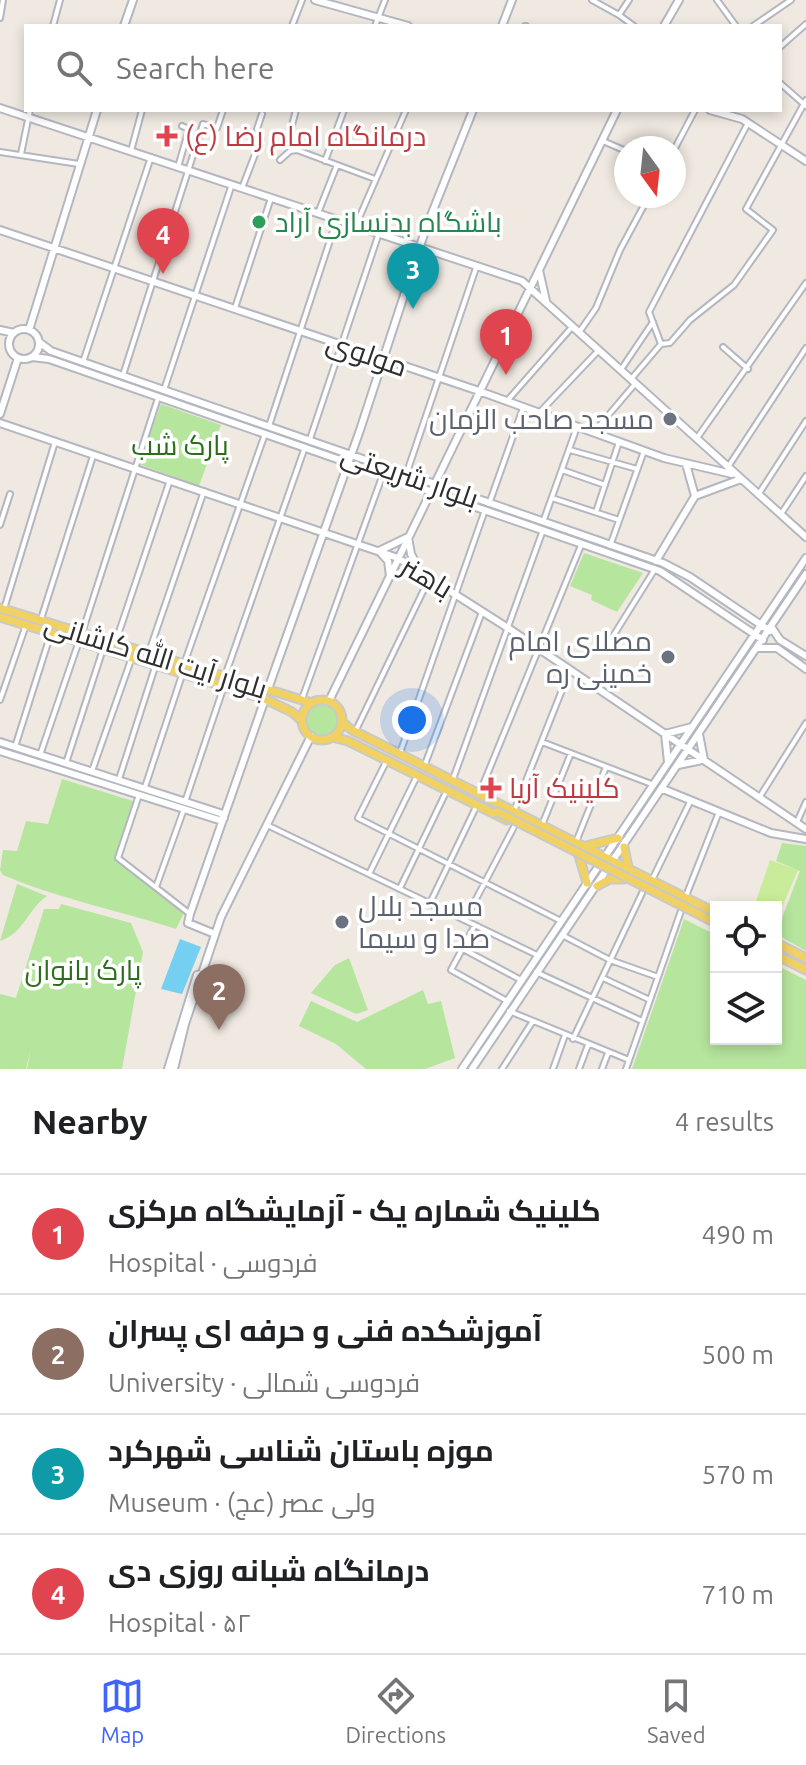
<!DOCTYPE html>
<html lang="en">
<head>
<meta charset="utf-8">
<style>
	body { margin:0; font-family:Ubuntu,Cairo,sans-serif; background:#f2f2f2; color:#202124 }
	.controls { position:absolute; right:24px; bottom:24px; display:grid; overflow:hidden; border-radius:0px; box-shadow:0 4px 12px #0003 }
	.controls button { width:72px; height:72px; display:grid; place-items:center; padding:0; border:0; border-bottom:2px solid #e0e0e0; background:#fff; color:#202124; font:40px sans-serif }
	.compass { position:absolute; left:614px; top:136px; width:72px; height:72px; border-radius:50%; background:#fff; box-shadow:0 4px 12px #0003; rotate:165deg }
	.you { position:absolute; left:412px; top:720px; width:28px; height:28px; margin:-20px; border:6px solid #fff; border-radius:50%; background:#1a73e8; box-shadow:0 0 0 12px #1a73e833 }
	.badge { display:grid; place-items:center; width:52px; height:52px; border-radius:50%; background:#4264fb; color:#fff; font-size:26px; font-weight:700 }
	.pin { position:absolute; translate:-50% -66px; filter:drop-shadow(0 2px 4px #0008) }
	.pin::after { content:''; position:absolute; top:42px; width:28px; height:24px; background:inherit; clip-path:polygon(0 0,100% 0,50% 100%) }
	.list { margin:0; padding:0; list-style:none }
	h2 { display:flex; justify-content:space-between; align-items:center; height:104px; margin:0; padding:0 32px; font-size:34px }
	h2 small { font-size:26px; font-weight:400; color:#757577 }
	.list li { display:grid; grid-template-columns:52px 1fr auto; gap:24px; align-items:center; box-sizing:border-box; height:120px; padding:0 32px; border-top:2px solid #e0e0e0 }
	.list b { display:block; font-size:30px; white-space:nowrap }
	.list p { margin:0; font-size:26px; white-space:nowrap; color:#757577 }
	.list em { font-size:26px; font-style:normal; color:#757577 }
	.icon { flex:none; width:44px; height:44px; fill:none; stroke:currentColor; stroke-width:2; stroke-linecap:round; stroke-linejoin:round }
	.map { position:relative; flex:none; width:806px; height:1069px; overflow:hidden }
	.search { position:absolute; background:#fff; box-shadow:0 4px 12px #0003; left:24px; right:24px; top:24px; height:88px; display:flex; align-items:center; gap:20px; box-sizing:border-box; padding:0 28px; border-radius:0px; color:#757577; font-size:30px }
	.sheet { height:584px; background:#fff }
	nav { display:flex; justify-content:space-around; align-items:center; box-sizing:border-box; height:112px; border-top:2px solid #e0e0e0; background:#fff; font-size:22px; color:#757577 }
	nav a { display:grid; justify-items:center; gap:4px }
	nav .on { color:#4264fb }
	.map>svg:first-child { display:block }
	.green { fill:#b6e59e }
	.pitch { fill:#c9ec9a }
	.water { fill:#75cff0 }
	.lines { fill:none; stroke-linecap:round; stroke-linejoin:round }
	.street-casing { stroke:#b4b7c1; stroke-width:8 }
	.secondary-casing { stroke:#b4b7c1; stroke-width:10 }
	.primary-casing { stroke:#c9c9c9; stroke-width:11 }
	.street { stroke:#fff; stroke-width:4 }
	.secondary { stroke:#fff; stroke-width:6 }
	.primary { stroke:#f2d163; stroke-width:7 }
	.primary-bridge-casing { stroke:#c9c9c9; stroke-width:11; stroke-linecap:butt }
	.primary-bridge { stroke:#f2d163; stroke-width:7 }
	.health-dot { fill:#e0444e; stroke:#fff; stroke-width:3 }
	.leisure-dot { fill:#2e9e5b; stroke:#fff; stroke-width:3 }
	.worship-dot { fill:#6b7280; stroke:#fff; stroke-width:3 }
	.labels { text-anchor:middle; stroke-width:7; stroke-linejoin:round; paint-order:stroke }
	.health-label { font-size:28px; fill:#be3a42; stroke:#fff; text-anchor:start }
	.leisure-label { font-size:28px; fill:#27864d; stroke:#fff; text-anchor:start }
	.street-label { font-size:28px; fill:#2e2e2e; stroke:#fff }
	.worship-label { font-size:28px; fill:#5b616d; stroke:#fff; text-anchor:end }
	.park-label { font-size:28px; fill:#2c6e1b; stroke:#fff }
</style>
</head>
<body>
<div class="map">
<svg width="806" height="1069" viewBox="0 0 806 1069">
	<rect width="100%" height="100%" fill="#efe9e1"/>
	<path class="green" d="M161,404L221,425L199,486L139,464Z
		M584,553L643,573L617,612L591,600L592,595L570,586Z
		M305 720a17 17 0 1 1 34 0a17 17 0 1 1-34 0Z
		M62,779L133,801L116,858L184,913L176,929C118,910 59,899 3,875L0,870L3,850L17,851L26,821L48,824Z
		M782,843L806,846V951L776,934L800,871L776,861Z
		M17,884L47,896C28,909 24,933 0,941Z
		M61,904L131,923L143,952L122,1069H27L31,1048L26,1069H0V994L16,998L44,909H59Z
		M684,919L716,935V1039H776V965L806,980V1069H632Z
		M349,958L368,1010L356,1014L311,993L335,965Z
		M423,990L428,1004L441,1001L455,1058L425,1069H366L336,1044L299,1026L311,1001L357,1022Z"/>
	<path class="pitch" d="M770,860L798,870L776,921V907H754Z"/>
	<path class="water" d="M180,939L201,947L182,994L161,989Z"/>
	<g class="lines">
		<g class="street-casing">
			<path id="street" d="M592,0L619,15
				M629,0L619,15L634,26
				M717,0L736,26
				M0,18L3,0
				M53,26L60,0
				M292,26L302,0
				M375,26L385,0
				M525,26H526
				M753,26L791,0
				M780,47L806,24
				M780,83L806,106
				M291,129L296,110
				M603,141L626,151
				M674,150L695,110
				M131,151L142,110
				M0,152L79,164
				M21,154L30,110
				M280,160L290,151L297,150L375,179
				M325,161L344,110
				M178,167L189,129L182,126
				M242,188L261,139L257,129L262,114
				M318,213L337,165
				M356,225L406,110
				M235,308L271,198
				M580,331L596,308L620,250L649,196
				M661,344L649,312L748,123
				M723,347L748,369
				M83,362L151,157
				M622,368L653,322
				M123,375L203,124L217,128L223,110
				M632,378L661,344L670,343L690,320L734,285L773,230L746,209L806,100
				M164,390L232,184
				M507,401L572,327
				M539,413L598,351
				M269,426L337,219
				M594,432L635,384
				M697,438L806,283
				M310,439L379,233
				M570,450L637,469
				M728,467L806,348
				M562,470L605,485
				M406,475L477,265
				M758,495L806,421
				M552,498L619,520
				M489,504L523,408
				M596,512L619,442
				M781,514L806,476
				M543,522L577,427
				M0,525L10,494
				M610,546L644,451
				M4,609L55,442
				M41,619L93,456
				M82,633L158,398
				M115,644L170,480
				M605,649L655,569
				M149,652L204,491
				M184,664L265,434
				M225,676L305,447
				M302,699L383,474
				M0,700L26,625
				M355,732L429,579
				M542,742L654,785
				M15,747L51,633
				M400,753L485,510
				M40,755L79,641
				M386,762L358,818L561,921
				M66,763L103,649
				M424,767L482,612
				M92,771L132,657
				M119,779L155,667
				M453,779L543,530
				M145,787L182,675
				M480,792L582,543
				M139,795L118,858L190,914
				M759,798L806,723
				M186,799L224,686
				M514,811L570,670
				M797,822L806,802
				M267,825L537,955
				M542,825L571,753
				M576,842L606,767
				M369,874L417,776
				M652,880L691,800
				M156,887L184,809
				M400,888L447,790
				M686,896L719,812
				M430,903L477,805
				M465,920L515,825
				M475,925L451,970L507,1001
				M562,935L610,960L658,977
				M463,949L521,980
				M536,972L642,1021
				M603,978L650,1000
				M509,1011L629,1060
				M573,1039L644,889
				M502,1069L533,1021
				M553,1069L565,1035
				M579,1069L588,1045
				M602,1069L608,1053
				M626,1069L682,908"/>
		</g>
		<g class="secondary-casing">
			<path id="secondary" d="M315,0L408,26
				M124,26L133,0
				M502,26L512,0
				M664,26L679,0
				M0,108L522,281L806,537
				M710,110L742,119L806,161
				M0,230L479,391L664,458L732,474
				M539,270L546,301
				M9 344a15 15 0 1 1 30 0a15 15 0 1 1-30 0Z
				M0,330L14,333
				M29,330L97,110
				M39,342L51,351L663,563L690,577L770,631
				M32,357L49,359L660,571L763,640
				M0,414L18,358
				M0,423L398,558L508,628L806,829
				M686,464L695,496
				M656,561L695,496L741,479
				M414,569L390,576L388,561L379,551L408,537L411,554L418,567
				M772,628L780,640L806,656
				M758,648H777L806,669
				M268,689L360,430L426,228L473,110
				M329,701L617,110
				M665,734L668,762
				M665,734L692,727
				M699,734L704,760
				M0,742L223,814
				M0,751L219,820L224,818
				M678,765L702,760
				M663,789L771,833L806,839
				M215,934L188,923L190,914L265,699
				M168,1069L197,975L201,974
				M174,1069L185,1024L221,917L311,736
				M462,1069L806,558
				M472,1069L806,574"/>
		</g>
		<g class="primary-casing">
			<path id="primary" d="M0,608L312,703
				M0,617L265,699L292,712L302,721
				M302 720a20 20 0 1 1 40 0a20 20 0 1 1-40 0Z
				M342,722L352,730L716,913
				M332,737L348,741L507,820
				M586,846L618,838
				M624,847L628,867
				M579,856L587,883
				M597,886L610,879H624
				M776,943L806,958
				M776,955L806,970"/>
		</g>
		<use href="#street" class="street"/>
		<use href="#secondary" class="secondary"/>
		<use href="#primary" class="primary"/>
		<g class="primary-bridge-casing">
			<path id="primary-bridge" d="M492,813L498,812L716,923"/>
		</g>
		<use href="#primary-bridge" class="primary-bridge"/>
	</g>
	<g class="health-dot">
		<path d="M163 124h8v8h8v8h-8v8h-8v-8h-8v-8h8z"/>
		<path d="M487 776h8v8h8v8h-8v8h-8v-8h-8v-8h8z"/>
	</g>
	<circle class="leisure-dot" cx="259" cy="222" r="8"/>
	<g class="worship-dot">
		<circle cx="670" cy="419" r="8"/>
		<circle cx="668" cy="657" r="8"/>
		<circle cx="342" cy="922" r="8"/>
	</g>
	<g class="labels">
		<g class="health-label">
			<text x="185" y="146">درمانگاه امام رضا (ع)</text>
			<text x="509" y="798">کلینیک آریا</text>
		</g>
		<g class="leisure-label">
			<text x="275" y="232">باشگاه بدنسازى آراد</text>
		</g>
		<g class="street-label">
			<text transform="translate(367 354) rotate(19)" y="10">مولوی</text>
			<text transform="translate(410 476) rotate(19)" y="10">بلوار شریعتی</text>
			<text transform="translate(427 577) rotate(31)" y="10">باهنر</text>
			<text transform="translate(156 656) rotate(17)" y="10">بلوار آیت الله کاشانی</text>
		</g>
		<g class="worship-label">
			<text x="654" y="429">مسجد صاحب الزمان</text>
			<text x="652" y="651">مصلای امام<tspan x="652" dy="32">خمینی ره</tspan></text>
			<text x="358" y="916" text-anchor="start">مسجد بلال<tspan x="358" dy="32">صدا و سیما</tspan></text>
		</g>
		<g class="park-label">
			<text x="180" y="455">پارک شب</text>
			<text x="83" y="980">پارک بانوان</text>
		</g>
	</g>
</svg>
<div class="controls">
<button><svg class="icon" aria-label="locate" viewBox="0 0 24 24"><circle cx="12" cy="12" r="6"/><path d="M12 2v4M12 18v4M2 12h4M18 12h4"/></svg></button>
<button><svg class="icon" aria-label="layers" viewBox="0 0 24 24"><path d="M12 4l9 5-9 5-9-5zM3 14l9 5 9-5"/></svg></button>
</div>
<svg class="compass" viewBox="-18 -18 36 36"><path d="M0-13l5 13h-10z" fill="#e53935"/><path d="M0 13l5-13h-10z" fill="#757577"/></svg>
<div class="you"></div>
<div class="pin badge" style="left:506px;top:375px;background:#e0444e">1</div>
<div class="pin badge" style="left:219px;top:1030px;background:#8d6e63">2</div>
<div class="pin badge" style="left:413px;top:309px;background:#0f9aa8">3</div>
<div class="pin badge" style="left:163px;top:274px;background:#e0444e">4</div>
<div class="search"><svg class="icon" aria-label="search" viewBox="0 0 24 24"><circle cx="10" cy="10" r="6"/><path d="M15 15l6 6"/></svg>Search here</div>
</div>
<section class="sheet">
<h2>Nearby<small>4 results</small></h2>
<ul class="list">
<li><span class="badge" style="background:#e0444e">1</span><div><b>کلینیک شماره یک - آزمایشگاه مرکزی</b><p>Hospital · فردوسی</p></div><em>490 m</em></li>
<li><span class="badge" style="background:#8d6e63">2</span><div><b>آموزشکده فنی و حرفه ای پسران</b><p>University · فردوسی شمالی</p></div><em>500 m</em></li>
<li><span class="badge" style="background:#0f9aa8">3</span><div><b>موزه باستان شناسی شهرکرد</b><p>Museum · ولی عصر (عج)</p></div><em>570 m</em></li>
<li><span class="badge" style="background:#e0444e">4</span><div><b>درمانگاه شبانه روزی دی</b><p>Hospital · ۵۲</p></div><em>710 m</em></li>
</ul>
</section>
<nav>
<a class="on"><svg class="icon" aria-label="map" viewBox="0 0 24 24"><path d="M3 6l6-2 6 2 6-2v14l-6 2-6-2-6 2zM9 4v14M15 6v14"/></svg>Map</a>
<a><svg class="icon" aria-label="directions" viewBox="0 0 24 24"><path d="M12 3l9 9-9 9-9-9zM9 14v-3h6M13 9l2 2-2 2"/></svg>Directions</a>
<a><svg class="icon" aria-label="saved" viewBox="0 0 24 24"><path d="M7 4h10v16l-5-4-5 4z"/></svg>Saved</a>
</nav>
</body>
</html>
